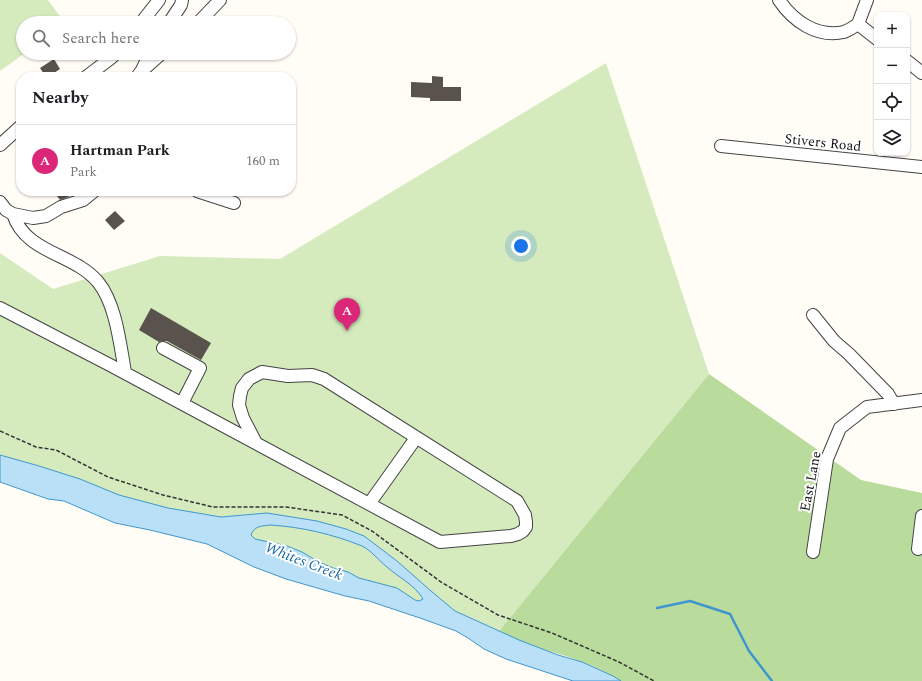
<!DOCTYPE html>
<html lang="en">
<head>
<meta charset="utf-8">
<style>
	body { margin:0; font-family:Spectral,serif; background:#f6f6f6; color:#202124 }
	.controls { position:absolute; right:12px; top:12px; display:grid; overflow:hidden; border-radius:8px; box-shadow:0 1px 3px #0004 }
	.controls button { width:36px; height:36px; display:grid; place-items:center; padding:0; border:0; border-bottom:1px solid #e0e0e0; background:#fff; color:#202124; font:20px sans-serif }
	.you { position:absolute; left:521px; top:246px; width:14px; height:14px; margin:-10px; border:3px solid #fff; border-radius:50%; background:#1a73e8; box-shadow:0 0 0 6px #1a73e833 }
	.badge { display:grid; place-items:center; width:26px; height:26px; border-radius:50%; background:#db2777; color:#fff; font-size:13px; font-weight:700 }
	.pin { position:absolute; translate:-50% -33px; filter:drop-shadow(0 1px 2px #0008) }
	.pin::after { content:''; position:absolute; top:21px; width:14px; height:12px; background:inherit; clip-path:polygon(0 0,100% 0,50% 100%) }
	.list { margin:0; padding:0; list-style:none }
	h2 { display:flex; justify-content:space-between; align-items:center; height:52px; margin:0; padding:0 16px; font-size:17px }
	h2 small { font-size:13px; font-weight:400; color:#757577 }
	.list li { display:grid; grid-template-columns:26px 1fr auto; gap:12px; align-items:center; box-sizing:border-box; height:72px; padding:0 16px; border-top:1px solid #e0e0e0 }
	.list b { display:block; font-size:15px; white-space:nowrap }
	.list p { margin:0; font-size:13px; white-space:nowrap; color:#757577 }
	.list em { font-size:13px; font-style:normal; color:#757577 }
	.icon { flex:none; width:22px; height:22px; fill:none; stroke:currentColor; stroke-width:2; stroke-linecap:round; stroke-linejoin:round }
	.map { position:relative; flex:none; width:922px; height:681px; overflow:hidden }
	.search { position:absolute; background:#fff; box-shadow:0 1px 3px #0004; left:16px; top:16px; width:280px; height:44px; display:flex; align-items:center; gap:10px; box-sizing:border-box; padding:0 14px; border-radius:22px; color:#757577; font-size:15px }
	.panel { position:absolute; background:#fff; box-shadow:0 1px 3px #0004; left:16px; top:72px; width:280px; height:124px; border-radius:16px }
	.map>svg:first-child { display:block }
	.green { fill:#d5ebbd }
	.forest { fill:#b9dc9c }
	.water { fill:#b9e0f7; stroke:#3f96cf; fill-rule:evenodd }
	.lines { fill:none; stroke-linecap:round; stroke-linejoin:round }
	.stream { stroke:#3f96cf; stroke-width:2.5 }
	.building { fill:#5a524d }
	.minor-casing { stroke:#444; stroke-width:14 }
	.path { stroke:#333; stroke-width:1.5; stroke-dasharray:4 2; stroke-linecap:butt }
	.minor { stroke:#fff; stroke-width:12 }
	.labels { text-anchor:middle; stroke-width:4; stroke-linejoin:round; paint-order:stroke }
	.street-label { font-size:14px; fill:#111; stroke:#fff }
	.water-label { font-size:15px; font-style:italic; fill:#1768a6; stroke:#fff }
</style>
</head>
<body>
<div class="map">
<svg width="922" height="681" viewBox="0 0 922 681">
	<rect width="100%" height="100%" fill="#fffdf5"/>
	<path class="green" d="M0,0H48L65,23H23V53H25L0,71Z
		M606,63L709,374L496,635L0,475V253L53,289L160,256L280,259Z"/>
	<path class="forest" d="M709,374L861,480L922,493V681H621C585,658 536,648 496,635Z"/>
	<path class="water" d="M0,455L39,466L80,479L119,495L168,508L221,517L267,513L317,521L346,529L364,536L397,561L431,591L455,611L519,640L558,655L582,662L613,676L621,681H573L506,659L484,649L468,638L456,631L420,618L369,601L345,596L286,579L254,567L207,544L150,530L115,523L64,501L48,499L0,482ZM270,525C302,527 332,534 362,546C372,551 378,560 387,567C398,577 415,585 423,599L419,601L415,600L397,588L359,578L348,572L333,568L317,561L302,552L287,546L255,539L251,535C254,526 262,526 270,525Z"/>
	<g class="lines">
		<path class="stream" d="M657,608L690,601L730,614L749,651L772,681"/>
	</g>
	<path class="building" d="M54,59L60,69L48,77H46L40,68Z
		M432,76L443,77V87H461V101H430V98L411,97V82L432,83Z
		M53,191H76L68,197L60,200Z
		M115,211L125,221L114,230L105,220Z
		M151,308L211,343L201,360L167,341H162L159,342L139,330Z"/>
	<g class="lines">
		<g class="minor-casing">
			<path id="minor" d="M779,0C793,21 817,38 844,32C849,30 854,27 858,24
				M141,23L159,0
				M169,23L181,5L182,0
				M198,23L220,0
				M858,24L867,0
				M858,24L877,39
				M907,61L922,73
				M145,68L162,53
				M86,77L111,58L116,53
				M137,77L142,70L150,53
				M0,145L21,126
				M721,146L922,167
				M197,191L234,203
				M0,202L6,210L13,214L33,218L46,216L61,207L83,200L94,191
				M13,214C26,254 74,253 98,282C116,304 120,344 125,372
				M0,308L110,365L440,542L511,536L518,534L523,531L526,527V522L525,515L517,501L324,379L312,375L288,376L262,372L249,379L242,388L240,396L239,405L243,418L256,443
				M813,315L834,341L849,354L888,394L894,404
				M163,348L200,368L182,403
				M369,504L416,438
				M918,549L922,516
				M813,552L827,459L840,428L867,407L922,400"/>
		</g>
		<path class="path" d="M0,431L36,447L56,450L108,477L163,495L213,507H286L342,515L372,531L441,582L498,615L552,633L619,662L654,681"/>
		<use href="#minor" class="minor"/>
	</g>
	<g class="labels">
		<g class="street-label">
			<text transform="translate(823 142) rotate(6)" y="5">Stivers Road</text>
			<text transform="translate(810 481) rotate(-79)" y="5">East Lane</text>
		</g>
		<g class="water-label">
			<text transform="translate(304 561) rotate(21)" y="5">Whites Creek</text>
		</g>
	</g>
</svg>
<div class="controls">
<button>+</button>
<button>−</button>
<button><svg class="icon" aria-label="locate" viewBox="0 0 24 24"><circle cx="12" cy="12" r="6"/><path d="M12 2v4M12 18v4M2 12h4M18 12h4"/></svg></button>
<button><svg class="icon" aria-label="layers" viewBox="0 0 24 24"><path d="M12 4l9 5-9 5-9-5zM3 14l9 5 9-5"/></svg></button>
</div>
<div class="you"></div>
<div class="pin badge" style="left:347px;top:331px">A</div>
<div class="search"><svg class="icon" aria-label="search" viewBox="0 0 24 24"><circle cx="10" cy="10" r="6"/><path d="M15 15l6 6"/></svg>Search here</div>
<section class="panel">
<h2>Nearby<small></small></h2>
<ul class="list">
<li><span class="badge">A</span><div><b>Hartman Park</b><p>Park</p></div><em>160 m</em></li>
</ul>
</section>
</div>
</body>
</html>
